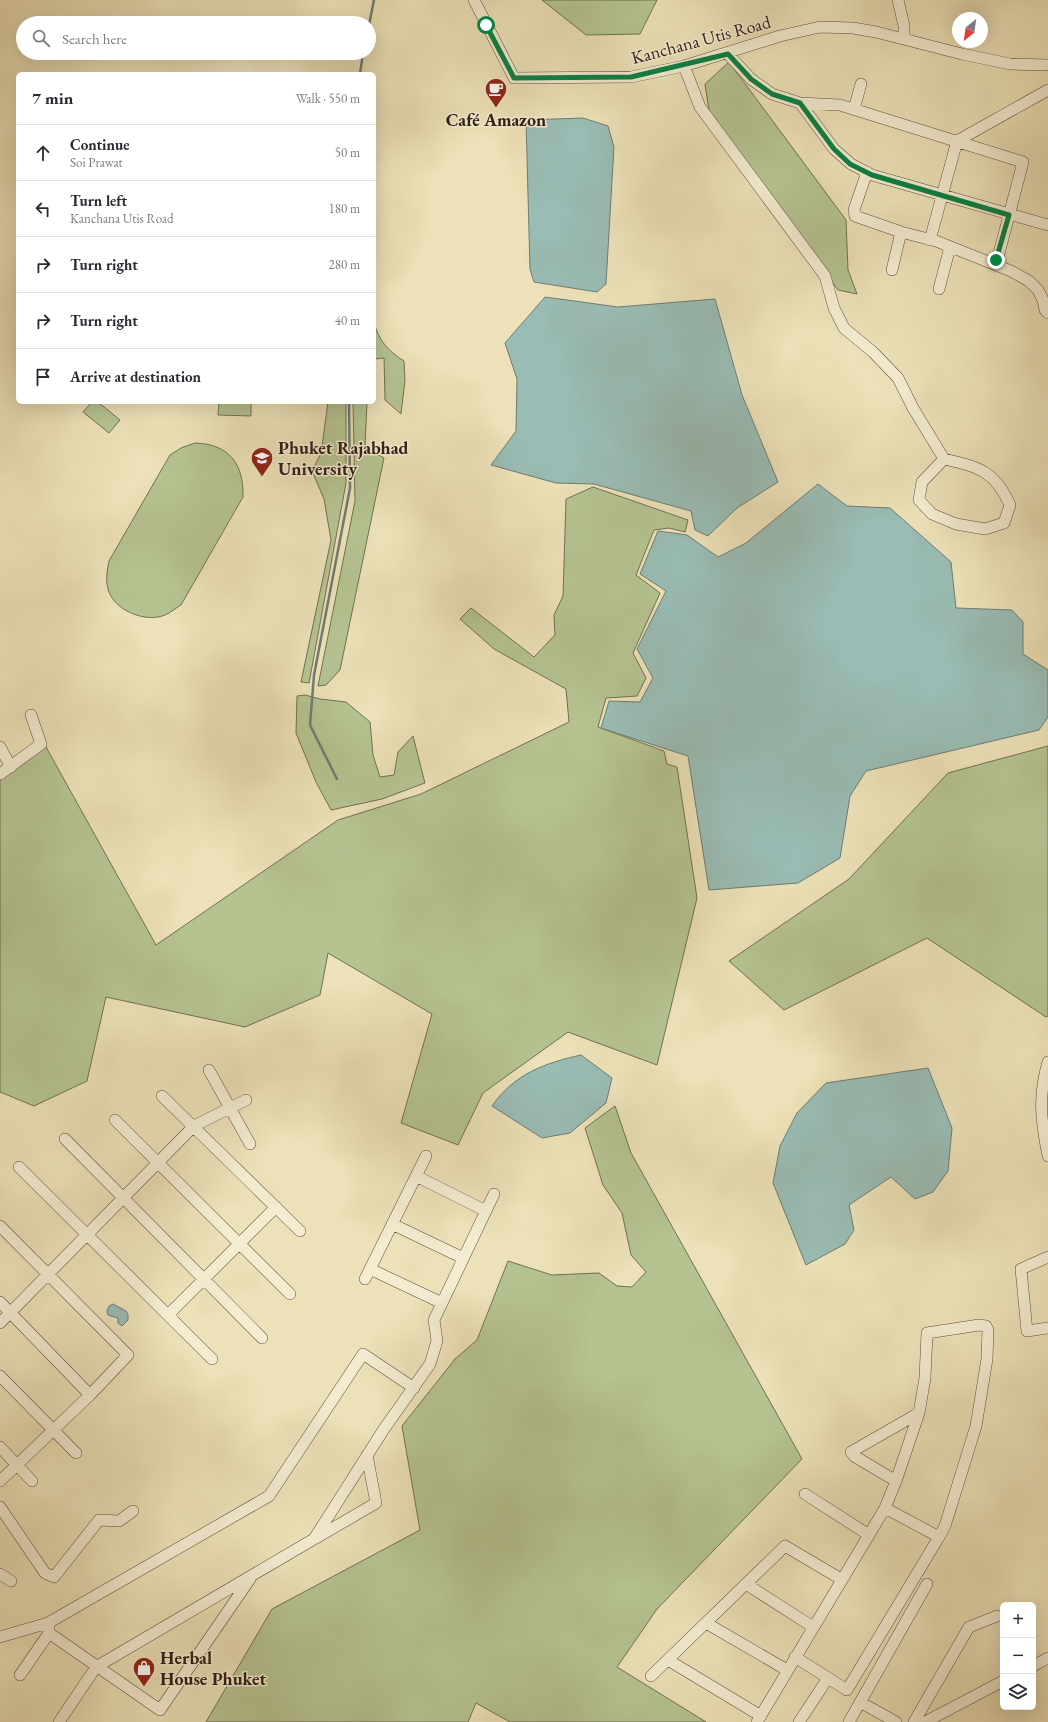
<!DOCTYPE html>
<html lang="en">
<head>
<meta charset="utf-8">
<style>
	body { margin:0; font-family:"EB Garamond",serif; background:#f2f2f3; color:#2b2b33 }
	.controls { position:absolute; right:12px; bottom:12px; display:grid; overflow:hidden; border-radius:6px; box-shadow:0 4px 16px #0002 }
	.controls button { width:36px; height:36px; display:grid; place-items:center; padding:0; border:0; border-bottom:1px solid #e1e1e2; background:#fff; color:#2b2b33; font:20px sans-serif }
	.compass { position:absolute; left:952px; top:12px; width:36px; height:36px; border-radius:50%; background:#fff; box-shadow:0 4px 16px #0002; rotate:209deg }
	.stop { position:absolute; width:12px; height:12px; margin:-9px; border:3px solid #0b8043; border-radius:50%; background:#fff }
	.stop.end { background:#0b8043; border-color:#fff; box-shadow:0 1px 4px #0008 }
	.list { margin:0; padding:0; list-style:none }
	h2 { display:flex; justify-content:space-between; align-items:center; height:52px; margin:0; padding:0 16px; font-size:17px }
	h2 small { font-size:13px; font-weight:400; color:#7c7c81 }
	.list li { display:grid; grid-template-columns:26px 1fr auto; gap:12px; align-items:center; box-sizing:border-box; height:56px; padding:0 16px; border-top:1px solid #e1e1e2 }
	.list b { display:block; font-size:15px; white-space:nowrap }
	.list p { margin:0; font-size:13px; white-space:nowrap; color:#7c7c81 }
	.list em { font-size:13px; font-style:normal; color:#7c7c81 }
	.icon { flex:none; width:22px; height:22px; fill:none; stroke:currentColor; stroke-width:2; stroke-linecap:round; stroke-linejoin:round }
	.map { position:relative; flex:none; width:1048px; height:1722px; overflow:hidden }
	.search { position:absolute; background:#fff; box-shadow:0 4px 16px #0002; left:16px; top:16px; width:360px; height:44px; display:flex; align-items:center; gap:10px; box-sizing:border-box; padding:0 14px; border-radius:22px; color:#7c7c81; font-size:15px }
	.panel { position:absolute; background:#fff; box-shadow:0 4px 16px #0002; left:16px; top:72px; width:360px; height:332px; border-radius:6px }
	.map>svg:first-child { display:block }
	.green { fill:#b5c391; stroke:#717053 }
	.water { fill:#99bcb4; stroke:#6e7c74 }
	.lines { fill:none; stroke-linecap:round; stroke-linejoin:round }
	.stream { stroke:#6e7c74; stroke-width:2.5 }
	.minor-casing { stroke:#5d4e3e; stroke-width:12 }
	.minor { stroke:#f3ecd1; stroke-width:11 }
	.route { stroke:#0b8043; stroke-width:5 }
	.labels { text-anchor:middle; stroke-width:3; stroke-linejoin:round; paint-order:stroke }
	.street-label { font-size:18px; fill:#2d1d15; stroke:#f3ecd1 }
	.poi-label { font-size:18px; font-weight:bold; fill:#2d1d15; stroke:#f3ecd1; text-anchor:start }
</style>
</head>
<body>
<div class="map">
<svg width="1048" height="1722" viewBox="0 0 1048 1722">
	<rect width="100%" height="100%" fill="#ece1b8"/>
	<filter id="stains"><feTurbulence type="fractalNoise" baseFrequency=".005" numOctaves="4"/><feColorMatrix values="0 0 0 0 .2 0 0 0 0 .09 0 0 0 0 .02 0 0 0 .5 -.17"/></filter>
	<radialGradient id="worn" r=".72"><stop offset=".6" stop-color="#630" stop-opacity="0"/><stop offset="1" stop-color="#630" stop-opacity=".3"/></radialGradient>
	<path class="green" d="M542,0H657L640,34L586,35Z
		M729,62L846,220L848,270L857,294L838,290L709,111L705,84Z
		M374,322C378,340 389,352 404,361L405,380L401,414L385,400L384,358L374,359Z
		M92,402H98L120,420L109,433L83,412Z
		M219,402H251V416L218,415Z
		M328,402H345L346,404V483L309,683L301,682L331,540L324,499L312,471L321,453Z
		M353,402H367L365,447L384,458L340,670L326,685L318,686L355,501Z
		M195,443C229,444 244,464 243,497L181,605C176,608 170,613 165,615C146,623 116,611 109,592C105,581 107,572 109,561L170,455L181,448Z
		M593,487L688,520L685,532L669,528L654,530L636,575L660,593L633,653L646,678L637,696L606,698L598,727L664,751L667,764L677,767L697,898L657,1065L568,1032L483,1093L458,1145L401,1123L432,1014L328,953L320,995L245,1027L106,997L87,1081L34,1106L0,1092V780L46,747L156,945L338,820L421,794L569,722L566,689L494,649L460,619L471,608L534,657L555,635L554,615L563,596L566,499Z
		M305,695L320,699L346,702L370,722L373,755L380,777L394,775L398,752L413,736L425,783L382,799L331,810L316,782L296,733L297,696Z
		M1048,746V1016L1046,1017L927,938L784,1010L729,961L849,879L948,773Z
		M615,1106L631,1153L802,1459L657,1609L617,1667L706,1722H510L476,1703L468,1722H206L272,1609L420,1530L402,1426L455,1359L477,1340L508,1261L552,1275L599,1273L617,1286L632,1287L646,1272L631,1255L622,1213L603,1185L585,1128Z"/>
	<path class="water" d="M583,118L608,126L614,147L606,284L597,292L534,282L530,269L526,120Z
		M545,297L618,307L715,299L742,395L778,482L737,508L708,536L695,530L691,511L594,484L556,483L491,465L516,431L517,379L505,343Z
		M818,484L847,506L890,508L951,562L956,608L1012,610L1023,622V654L1048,670V717L1039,730L866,771L850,796L840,858L798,883L709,890L688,756L601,728L609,701L640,702L653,678L637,649L666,591L640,574L658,531L687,535L718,557L746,543Z
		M581,1055L612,1078L606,1103L570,1133L542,1138L492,1106C514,1074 545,1063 581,1055Z
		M928,1068L952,1128L948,1171L933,1192L915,1199L891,1177L849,1205L854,1230L845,1244L806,1265L773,1183L780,1146L797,1113L826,1083Z
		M113,1304L126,1311L128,1315V1320L122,1326L118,1323V1318L108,1315L107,1311L109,1306Z"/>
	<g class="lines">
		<path class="stream" d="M369,25L374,0
			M360,74L363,53
			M337,779L310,725L314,675L350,488L349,402"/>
		<g class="minor-casing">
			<path id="minor" d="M474,0L514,78L631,77L684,66L780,36L820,27L853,28L876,32L962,54L1010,64L1048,65
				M898,0L904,26V39
				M728,54L751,79L772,94L800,103L840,105L1023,162L996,265
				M684,66L700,107L825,276L834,308L844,328L873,352L898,378L913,408L944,459C979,467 995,471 1010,505L1004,523L985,529L956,524L932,514L919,500L922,482L944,459
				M800,103L834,149L851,164L872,175L1048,225
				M854,109L861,84
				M867,172L854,210L855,216L901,232L936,241L1011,271L1029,281L1038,290L1043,300L1045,310L1048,313
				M930,240L957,141L1048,90
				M892,270L901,232
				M939,289L950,247
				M0,747L11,767
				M0,774L41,744L31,715
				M1048,1062C1038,1096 1041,1121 1048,1156
				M209,1070L250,1144
				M162,1096L300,1231
				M115,1120L290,1294
				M65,1139L262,1338
				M19,1167L212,1359
				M416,1176L486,1211
				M392,1224L463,1258
				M0,1226L128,1355L90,1395L0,1481
				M1048,1257L1021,1269L1027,1331L1048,1328
				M370,1269L442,1303
				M365,1279L426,1156
				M0,1302L90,1395
				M168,1315L276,1207
				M0,1323L194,1126L246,1100
				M0,1376L76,1453
				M0,1447L32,1481
				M896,1481L854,1456L851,1452L919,1413
				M805,1494L869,1535
				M0,1507L45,1573L54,1577L99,1520L119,1521L133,1511
				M885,1508L939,1537
				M316,1538L376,1503L367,1455
				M0,1574L11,1581
				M746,1584L813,1627
				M48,1623L49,1633L160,1710L250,1579
				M706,1623L787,1670
				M0,1637L48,1623L269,1496L363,1354L414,1388
				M668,1660L761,1716
				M1033,1666L1048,1658
				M20,1675L49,1633
				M651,1676L785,1546L841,1579
				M860,1702L896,1722
				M59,1722L96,1667L314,1539L384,1429L430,1364L437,1341L434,1320L494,1194
				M757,1722L885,1508L896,1481L919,1413L925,1378L927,1333L979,1325L986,1326L988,1330L987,1359L976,1426L945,1526L939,1537L847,1690L795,1657
				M799,1722L828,1678
				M849,1722L927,1584
				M914,1722L969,1627L997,1616
				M925,1722L1003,1681"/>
		</g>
		<use href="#minor" class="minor"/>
	</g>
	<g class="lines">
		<path class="route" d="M486,25L514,78L631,77L728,54L751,79L772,94L800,103L834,149L850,164L872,175L1009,215L996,260"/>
	</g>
	<defs>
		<g id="cafe-pin" transform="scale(1.15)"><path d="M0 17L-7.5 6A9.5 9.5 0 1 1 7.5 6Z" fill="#8f2418" stroke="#f3ecd1"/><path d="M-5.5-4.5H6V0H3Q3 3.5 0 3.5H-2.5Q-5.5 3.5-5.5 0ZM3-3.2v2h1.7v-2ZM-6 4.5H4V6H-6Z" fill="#fff"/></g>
		<g id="university-pin" transform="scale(1.15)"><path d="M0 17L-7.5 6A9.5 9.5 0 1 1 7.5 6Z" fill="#8f2418" stroke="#f3ecd1"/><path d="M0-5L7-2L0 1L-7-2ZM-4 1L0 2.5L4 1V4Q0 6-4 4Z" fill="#fff"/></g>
		<g id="shop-pin" transform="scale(1.15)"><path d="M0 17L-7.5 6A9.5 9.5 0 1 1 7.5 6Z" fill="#8f2418" stroke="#f3ecd1"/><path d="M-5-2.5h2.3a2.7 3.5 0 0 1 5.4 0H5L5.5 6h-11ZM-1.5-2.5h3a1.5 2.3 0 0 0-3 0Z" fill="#fff"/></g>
	</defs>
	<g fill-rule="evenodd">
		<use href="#cafe-pin" x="496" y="89"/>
		<use href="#university-pin" x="262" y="458"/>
		<use href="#shop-pin" x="144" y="1668"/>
	</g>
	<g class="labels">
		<g class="street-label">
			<text transform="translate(701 40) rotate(-15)" y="6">Kanchana Utis Road</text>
		</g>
		<g class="poi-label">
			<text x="496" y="126" text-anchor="middle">Café Amazon</text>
			<text x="278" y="454">Phuket Rajabhad<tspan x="278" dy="21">University</tspan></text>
			<text x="160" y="1664">Herbal<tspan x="160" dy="21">House Phuket</tspan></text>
		</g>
	</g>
	<rect width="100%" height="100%" filter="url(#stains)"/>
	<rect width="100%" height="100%" fill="url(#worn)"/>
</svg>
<div class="controls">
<button>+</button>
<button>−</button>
<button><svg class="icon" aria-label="layers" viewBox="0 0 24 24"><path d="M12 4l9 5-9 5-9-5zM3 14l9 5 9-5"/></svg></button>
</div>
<svg class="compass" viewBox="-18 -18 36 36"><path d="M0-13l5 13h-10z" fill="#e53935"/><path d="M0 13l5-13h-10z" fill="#7c7c81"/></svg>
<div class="stop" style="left:486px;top:25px"></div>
<div class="stop end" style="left:996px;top:260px"></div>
<div class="search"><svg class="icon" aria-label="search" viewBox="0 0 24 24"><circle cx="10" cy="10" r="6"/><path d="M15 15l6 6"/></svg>Search here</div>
<section class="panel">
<h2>7 min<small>Walk · 550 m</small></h2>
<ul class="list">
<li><svg class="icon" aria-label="ahead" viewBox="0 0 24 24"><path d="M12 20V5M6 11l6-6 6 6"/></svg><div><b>Continue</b><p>Soi Prawat</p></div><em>50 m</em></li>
<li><svg class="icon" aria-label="left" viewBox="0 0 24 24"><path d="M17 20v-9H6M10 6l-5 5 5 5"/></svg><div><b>Turn left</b><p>Kanchana Utis Road</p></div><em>180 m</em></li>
<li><svg class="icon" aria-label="right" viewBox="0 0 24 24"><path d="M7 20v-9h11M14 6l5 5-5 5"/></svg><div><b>Turn right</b></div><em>280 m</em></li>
<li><svg class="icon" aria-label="right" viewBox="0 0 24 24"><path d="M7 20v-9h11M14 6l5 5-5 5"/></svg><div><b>Turn right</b></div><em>40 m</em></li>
<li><svg class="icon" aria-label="arrive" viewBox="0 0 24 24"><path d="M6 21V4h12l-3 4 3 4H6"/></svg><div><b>Arrive at destination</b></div></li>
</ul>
</section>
</div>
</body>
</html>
